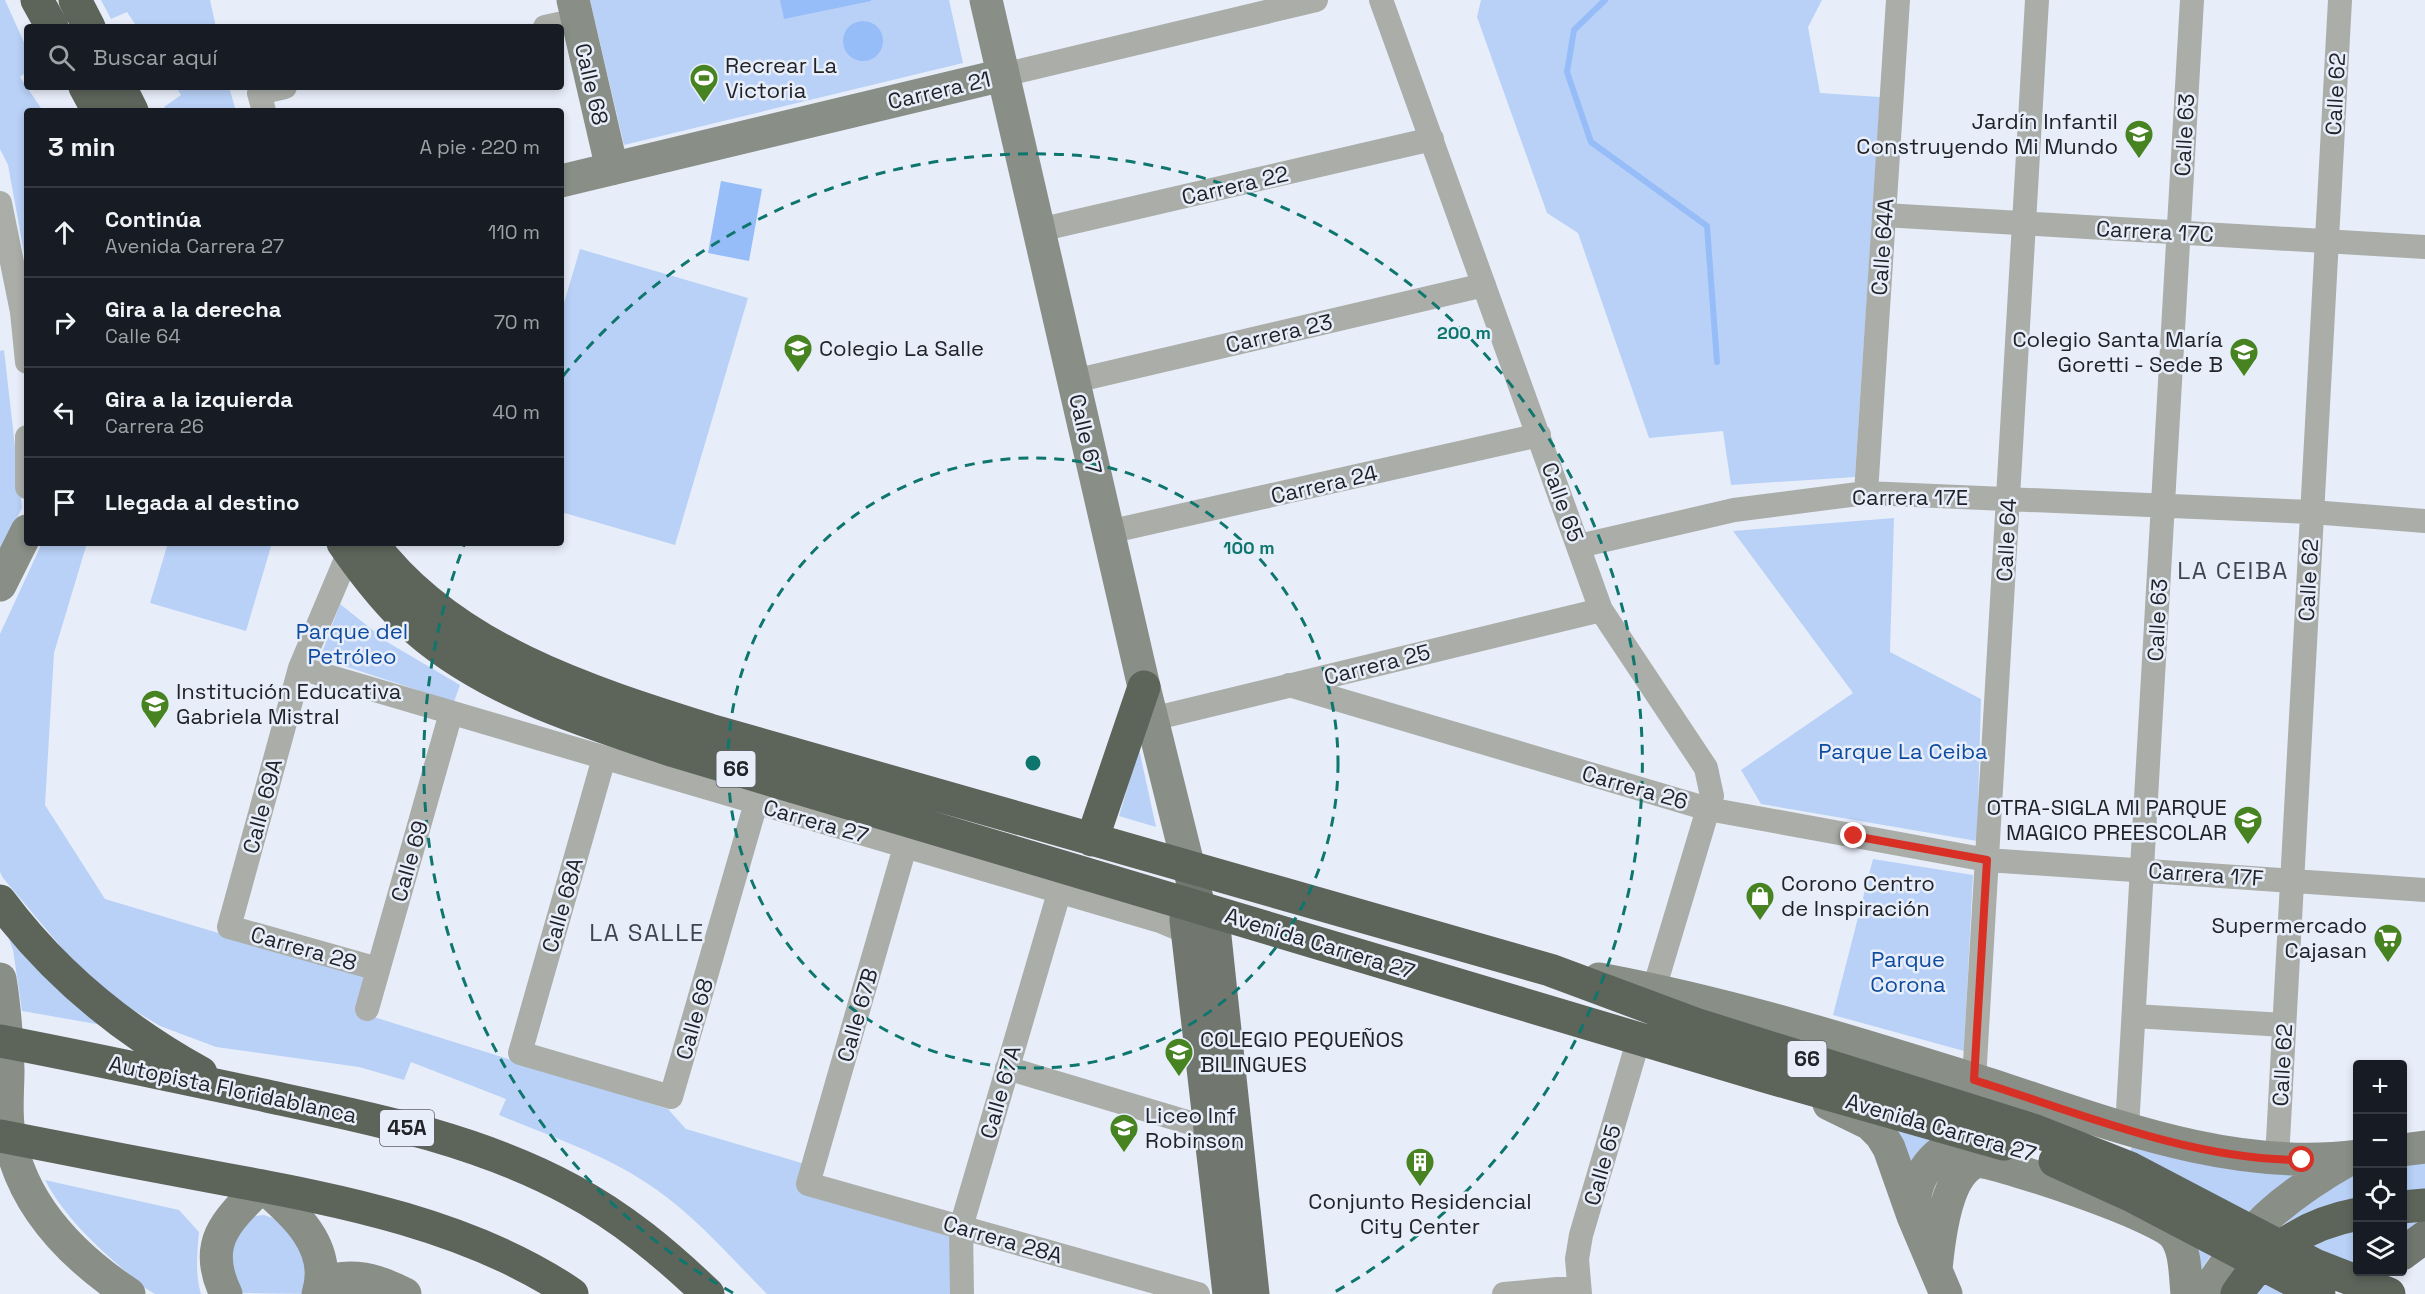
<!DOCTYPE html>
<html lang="es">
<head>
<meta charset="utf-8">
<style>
	body { margin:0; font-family:"Space Grotesk",sans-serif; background:#20242c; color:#f1f3f6 }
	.controls { position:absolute; right:18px; bottom:18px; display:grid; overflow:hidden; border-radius:6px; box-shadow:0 3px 9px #0003 }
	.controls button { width:54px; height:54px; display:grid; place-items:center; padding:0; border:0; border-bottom:2px solid #363941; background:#171b24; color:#f1f3f6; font:30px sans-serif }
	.stop { position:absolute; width:18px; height:18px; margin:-14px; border:4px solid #d93025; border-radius:50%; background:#fff }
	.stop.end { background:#d93025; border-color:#fff; box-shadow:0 2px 6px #0008 }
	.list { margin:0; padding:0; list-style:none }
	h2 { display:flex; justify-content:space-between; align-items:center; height:78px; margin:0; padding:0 24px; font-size:26px }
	h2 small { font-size:20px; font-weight:400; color:#9ea1a6 }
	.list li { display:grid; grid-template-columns:39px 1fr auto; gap:18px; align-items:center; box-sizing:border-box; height:90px; padding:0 24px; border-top:2px solid #363941 }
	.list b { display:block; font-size:22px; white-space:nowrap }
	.list p { margin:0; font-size:20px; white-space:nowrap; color:#9ea1a6 }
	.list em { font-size:20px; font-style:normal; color:#9ea1a6 }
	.icon { flex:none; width:33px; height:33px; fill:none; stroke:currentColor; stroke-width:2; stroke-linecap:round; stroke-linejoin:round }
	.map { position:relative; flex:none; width:2425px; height:1294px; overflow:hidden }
	.search { position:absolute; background:#171b24; box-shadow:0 3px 9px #0003; left:24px; top:24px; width:540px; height:66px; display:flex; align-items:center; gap:15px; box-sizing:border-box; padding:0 21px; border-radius:6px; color:#9ea1a6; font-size:22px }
	.panel { position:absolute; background:#171b24; box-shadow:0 3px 9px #0003; left:24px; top:108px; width:540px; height:438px; border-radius:6px }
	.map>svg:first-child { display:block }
	.green { fill:#b9d1f7 }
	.water { fill:#96bdf8 }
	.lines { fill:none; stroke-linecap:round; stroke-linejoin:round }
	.stream { stroke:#96bdf8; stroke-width:6 }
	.street { stroke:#aaada8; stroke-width:24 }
	.secondary { stroke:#898e86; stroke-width:33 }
	.primary { stroke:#71776f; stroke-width:33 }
	.highway { stroke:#5d645a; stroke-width:33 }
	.route { stroke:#d93025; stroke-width:8 }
	.ring { fill:none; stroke:#0f766e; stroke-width:3; stroke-dasharray:10 8 }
	.labels { text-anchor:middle; stroke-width:5; stroke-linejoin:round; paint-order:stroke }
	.shield { fill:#e7eefa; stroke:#5c6067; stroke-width:1.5 }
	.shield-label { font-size:21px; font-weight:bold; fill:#212328 }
	.poi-label { font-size:22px; fill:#212328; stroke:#e7eefa; text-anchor:start }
	.street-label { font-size:22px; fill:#212328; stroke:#e7eefa }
	.park-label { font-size:22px; fill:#0f4b9f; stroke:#e7eefa }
	.neighbourhood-label { font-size:24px; letter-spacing:1.5px; fill:#40464f; stroke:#e7eefa }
	.centre { fill:#0f766e; stroke:#e7eefa; stroke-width:3 }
	.ring-label { font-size:18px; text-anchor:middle; font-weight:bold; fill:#0f766e; stroke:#e7eefa; stroke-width:5; stroke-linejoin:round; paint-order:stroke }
</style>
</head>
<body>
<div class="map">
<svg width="2425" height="1294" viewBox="0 0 2425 1294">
	<rect width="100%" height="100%" fill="#e7eefa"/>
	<path class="green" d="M0,0H5L27,49V71L20,77L43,111H27V269L8,165L0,149Z
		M101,0H210L216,27H137L127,12L111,19Z
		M590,0H949L963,63L624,145Z
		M1481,0H1822L1808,27L1820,93L1880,97L1855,477L1731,485L1723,431L1649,438L1578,233L1547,213L1477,17Z
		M176,87H229L236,111H167L164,107L181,95Z
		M580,249L748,298L675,545L561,512V313Z
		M4,350L22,508L0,552V351Z
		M1894,518L1890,652L1981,699L1977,841L1761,804L1741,770L1853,693L1733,531Z
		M42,543H87L54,653L45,805L105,899L366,977L358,1012L668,1109L686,1129L805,1164L800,1189L953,1235L954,1294H767C732,1259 698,1219 657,1190C610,1156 553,1137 499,1115L506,1099L411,1062L404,1080L359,1067L216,1047L160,1026L117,1000L67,954L3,878L0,872V634Z
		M168,543H272L246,631L150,603Z
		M340,604L389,643L460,685L454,702L320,658Z
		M1139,749L1156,827L1119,816Z
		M1873,859L1973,875L1964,1051L1833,1015Z
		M2,920L108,1026L22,1011L13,950Z
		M1885,1122L1938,1137L1909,1178Z
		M2133,1144L2247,1172H2301C2255,1203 2222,1230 2196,1280L2113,1193Z
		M2425,1159V1221L2402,1237V1163Z
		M2357,1174V1271L2329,1294H2255L2327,1206L2278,1226L2327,1187Z
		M45,1180L179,1210L199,1232C197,1254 195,1273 201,1294H155L145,1288C107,1255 69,1225 45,1180Z
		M264,1215L282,1221L307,1248L310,1294L232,1293V1227L246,1217Z"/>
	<path class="water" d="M780,0H871V1L784,19Z
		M843 41a20 20 0 1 1 40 0a20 20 0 1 1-40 0Z
		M721,181L762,189L749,261L708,253Z"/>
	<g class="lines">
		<path class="stream" d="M1605,0L1574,30L1567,72L1591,142L1707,226L1717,362"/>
		<path class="street" d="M1381,0L1601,610L1706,768L1712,796L1708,809L1654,989
			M545,27L577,20
			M1003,75L1316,0
			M264,111L259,93L285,87
			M0,203L22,312L27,362
			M1884,215L2425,247
			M1039,230L1432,139
			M1074,381L1484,285
			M27,437V487
			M1866,493L1898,0
			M1108,532L1539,435
			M1579,546L1734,510L1866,493L2312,512L2425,521
			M349,552L300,668L229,927L378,969
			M300,668L1160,921L1179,929L1189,941
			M1289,685L1708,809L1987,860L2425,890
			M1152,719L1601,610
			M604,758L520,1053L671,1097L756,803
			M905,847L808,1184L1198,1294
			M367,1009L451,713
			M2134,1016L2284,1025
			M1007,1068L1224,1133
			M1974,1080L2037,0
			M2127,1128L2192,0
			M2277,1159L2340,0
			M962,1294L961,1227L1059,893
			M1504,1294L1579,1287
			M1580,1294L1577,1259L1581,1235L1639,1038"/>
		<path class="secondary" d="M573,0L612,169
			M986,0L1144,687L1189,868
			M561,181L1003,75
			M0,585L27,531
			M0,979C5,1009 7,1039 8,1070C8,1088 6,1107 8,1125C16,1200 69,1254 129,1294
			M1599,979C1728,1003 1854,1042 1979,1081C2101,1120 2228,1173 2358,1156
			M1829,1104L1870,1124L1881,1135L1889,1148L1913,1216L1946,1294
			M2402,1150L2425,1147
			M1913,1214C1914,1172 1936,1147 1976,1135
			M1936,1269C1939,1239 1945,1172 1978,1161C2007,1165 2162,1216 2175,1236C2186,1251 2185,1276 2187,1294
			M226,1294C201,1243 227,1220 262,1186C294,1213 333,1247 318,1294
			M329,1294L321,1283C352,1272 377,1280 405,1294
			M2206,1294C2243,1231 2285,1196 2348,1160"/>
		<path class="primary" d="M1189,868L1199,906L1214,927L1253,1294
			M1199,906L1186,920L1229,1294
			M2402,1254L2425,1237"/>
		<path class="highway" d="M37,0L52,27
			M75,0L89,27
			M85,87L98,111
			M120,87L132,111
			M343,543C365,575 388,605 417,630C488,692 587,722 674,751L1764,1076L2004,1144
			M372,543C451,649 589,692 710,730L1550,970L1695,1024L2036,1131L2130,1168L2317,1266L2389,1294
			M1092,840L1144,687
			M0,901C53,972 123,1030 201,1073
			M0,1041C89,1058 178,1077 267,1096C370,1118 477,1139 571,1190C622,1217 666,1254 708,1294
			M0,1136C75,1151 149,1165 224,1179C340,1200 473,1226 572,1294
			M2055,1161L2130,1195L2319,1294
			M2402,1207L2425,1205
			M2237,1294C2266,1249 2306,1224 2358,1214"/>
	</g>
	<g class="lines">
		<path class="route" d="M1854,836L1987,860L1974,1080C2079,1113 2191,1160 2302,1160"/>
	</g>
	<g class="ring">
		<circle cx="1033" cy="763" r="305"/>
		<path d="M733 1293A609 609 0 0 1 464 545M563 376A609 609 0 1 1 1333 1293"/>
	</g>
	<defs>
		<g id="stadium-pin" transform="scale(1.5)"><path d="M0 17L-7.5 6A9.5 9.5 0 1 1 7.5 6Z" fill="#478321" stroke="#e7eefa"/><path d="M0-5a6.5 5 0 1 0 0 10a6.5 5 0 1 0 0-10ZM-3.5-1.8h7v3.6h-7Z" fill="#fff"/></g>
		<g id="school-pin" transform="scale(1.5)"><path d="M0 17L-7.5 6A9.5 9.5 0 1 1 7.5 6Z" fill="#478321" stroke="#e7eefa"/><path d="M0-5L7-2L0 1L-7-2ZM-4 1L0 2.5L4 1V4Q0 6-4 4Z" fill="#fff"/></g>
		<g id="shop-pin" transform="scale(1.5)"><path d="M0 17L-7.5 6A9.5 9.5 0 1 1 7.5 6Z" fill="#478321" stroke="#e7eefa"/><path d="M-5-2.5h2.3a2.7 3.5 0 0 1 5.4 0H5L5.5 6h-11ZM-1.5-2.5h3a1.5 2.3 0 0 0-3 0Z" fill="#fff"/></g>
		<g id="supermarket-pin" transform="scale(1.5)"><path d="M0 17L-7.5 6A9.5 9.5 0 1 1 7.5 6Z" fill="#478321" stroke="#e7eefa"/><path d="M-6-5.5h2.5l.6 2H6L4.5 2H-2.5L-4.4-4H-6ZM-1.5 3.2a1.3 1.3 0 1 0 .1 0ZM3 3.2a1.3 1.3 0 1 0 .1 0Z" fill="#fff"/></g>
		<g id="building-pin" transform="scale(1.5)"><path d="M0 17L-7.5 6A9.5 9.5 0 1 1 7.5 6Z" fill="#478321" stroke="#e7eefa"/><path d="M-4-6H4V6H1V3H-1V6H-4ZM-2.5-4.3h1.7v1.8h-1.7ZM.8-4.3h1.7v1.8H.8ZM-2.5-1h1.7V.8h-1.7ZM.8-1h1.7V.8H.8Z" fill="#fff"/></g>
	</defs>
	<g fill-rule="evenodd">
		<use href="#stadium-pin" x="704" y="78"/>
		<use href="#school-pin" x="2139" y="134"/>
		<use href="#school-pin" x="798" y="348"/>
		<use href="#school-pin" x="2244" y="352"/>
		<use href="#school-pin" x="155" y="704"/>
		<use href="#school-pin" x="2248" y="820"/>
		<use href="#shop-pin" x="1760" y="896"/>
		<use href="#supermarket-pin" x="2388" y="938"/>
		<use href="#school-pin" x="1179" y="1052"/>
		<use href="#school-pin" x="1124" y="1128"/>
		<use href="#building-pin" x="1420" y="1162"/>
	</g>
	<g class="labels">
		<g class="shield">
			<rect x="716.5" y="751" width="39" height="36" rx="4.5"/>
			<rect x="1787.5" y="1041" width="39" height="36" rx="4.5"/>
			<rect x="380" y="1110" width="54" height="36" rx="4.5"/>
		</g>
		<g class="shield-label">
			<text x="736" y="776">66</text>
			<text x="1807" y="1066">66</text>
			<text x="407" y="1135">45A</text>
		</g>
		<g class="poi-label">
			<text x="725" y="73">Recrear La<tspan x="725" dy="25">Victoria</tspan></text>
			<text x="2118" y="129" text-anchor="end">Jardín Infantil<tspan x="2118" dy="25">Construyendo Mi Mundo</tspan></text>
			<text x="2223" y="347" text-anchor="end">Colegio Santa María<tspan x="2223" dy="25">Goretti - Sede B</tspan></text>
			<text x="819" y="356">Colegio La Salle</text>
			<text x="176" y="699">Institución Educativa<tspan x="176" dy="25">Gabriela Mistral</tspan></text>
			<text x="2227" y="815" text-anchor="end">OTRA-SIGLA MI PARQUE<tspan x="2227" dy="25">MAGICO PREESCOLAR</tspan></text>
			<text x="1781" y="891">Corono Centro<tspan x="1781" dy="25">de Inspiración</tspan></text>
			<text x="2367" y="933" text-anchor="end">Supermercado<tspan x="2367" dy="25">Cajasan</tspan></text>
			<text x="1200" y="1047">COLEGIO PEQUEÑOS<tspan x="1200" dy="25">BILINGUES</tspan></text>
			<text x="1145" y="1123">Liceo Inf<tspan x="1145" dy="25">Robinson</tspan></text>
			<text x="1420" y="1209" text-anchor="middle">Conjunto Residencial<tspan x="1420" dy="25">City Center</tspan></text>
		</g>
		<g class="street-label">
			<text transform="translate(592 84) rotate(77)" y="8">Calle 68</text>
			<text transform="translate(939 90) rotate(-13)" y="8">Carrera 21</text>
			<text transform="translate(2335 94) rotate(-87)" y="8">Calle 62</text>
			<text transform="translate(2184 135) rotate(-87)" y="8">Calle 63</text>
			<text transform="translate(1235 185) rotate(-13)" y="8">Carrera 22</text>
			<text transform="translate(2155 231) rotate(3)" y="8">Carrera 17C</text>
			<text transform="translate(1882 247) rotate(-86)" y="8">Calle 64A</text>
			<text transform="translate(1279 333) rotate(-13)" y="8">Carrera 23</text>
			<text transform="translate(1086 434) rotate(77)" y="8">Calle 67</text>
			<text transform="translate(1324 484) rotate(-13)" y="8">Carrera 24</text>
			<text x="1910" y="505">Carrera 17E</text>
			<text transform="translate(1563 502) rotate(70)" y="8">Calle 65</text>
			<text transform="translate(2006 540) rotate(-87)" y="8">Calle 64</text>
			<text transform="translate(2308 580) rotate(-87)" y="8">Calle 62</text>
			<text transform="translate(2157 620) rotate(-87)" y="8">Calle 63</text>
			<text transform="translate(1377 664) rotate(-14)" y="8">Carrera 25</text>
			<text transform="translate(1635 787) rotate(16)" y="8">Carrera 26</text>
			<text transform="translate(262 806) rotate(-75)" y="8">Calle 69A</text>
			<text transform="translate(816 821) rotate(16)" y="8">Carrera 27</text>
			<text transform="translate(409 861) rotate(-74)" y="8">Calle 69</text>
			<text transform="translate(2206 874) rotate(4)" y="8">Carrera 17F</text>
			<text transform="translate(562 905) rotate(-74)" y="8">Calle 68A</text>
			<text transform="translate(1320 943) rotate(17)" y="8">Avenida Carrera 27</text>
			<text transform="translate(304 948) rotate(16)" y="8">Carrera 28</text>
			<text transform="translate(857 1015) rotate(-74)" y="8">Calle 67B</text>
			<text transform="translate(694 1019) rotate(-74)" y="8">Calle 68</text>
			<text transform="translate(2282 1065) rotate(-87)" y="8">Calle 62</text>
			<text transform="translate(233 1089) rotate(12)" y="8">Autopista Floridablanca</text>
			<text transform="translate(1000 1092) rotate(-74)" y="8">Calle 67A</text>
			<text transform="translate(1941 1127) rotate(16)" y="8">Avenida Carrera 27</text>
			<text transform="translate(1602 1165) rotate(-74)" y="8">Calle 65</text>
			<text transform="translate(1003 1239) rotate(16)" y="8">Carrera 28A</text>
		</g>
		<g class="park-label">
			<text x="352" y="639">Parque del<tspan x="352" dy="25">Petróleo</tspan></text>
			<text x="1903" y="759">Parque La Ceiba</text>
			<text x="1908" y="967">Parque<tspan x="1908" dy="25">Corona</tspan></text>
		</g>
		<g class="neighbourhood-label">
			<text x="2233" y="579">LA CEIBA</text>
			<text x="647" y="941">LA SALLE</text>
		</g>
	</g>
	<circle cx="1033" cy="763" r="9" class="centre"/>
	<g class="ring-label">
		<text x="1464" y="339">200 m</text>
		<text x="1249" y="554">100 m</text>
	</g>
</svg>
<div class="controls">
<button>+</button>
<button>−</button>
<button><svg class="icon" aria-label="locate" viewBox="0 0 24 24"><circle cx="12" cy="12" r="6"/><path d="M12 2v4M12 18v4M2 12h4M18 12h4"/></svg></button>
<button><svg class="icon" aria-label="layers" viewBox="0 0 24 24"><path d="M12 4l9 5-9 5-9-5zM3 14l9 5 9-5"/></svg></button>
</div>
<div class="stop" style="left:2302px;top:1160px"></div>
<div class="stop end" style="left:1854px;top:836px"></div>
<div class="search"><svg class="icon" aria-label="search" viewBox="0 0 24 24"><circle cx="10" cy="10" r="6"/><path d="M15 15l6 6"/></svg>Buscar aquí</div>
<section class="panel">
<h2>3 min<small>A pie · 220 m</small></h2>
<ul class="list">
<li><svg class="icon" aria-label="ahead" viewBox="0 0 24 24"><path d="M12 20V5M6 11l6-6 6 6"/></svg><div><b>Continúa</b><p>Avenida Carrera 27</p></div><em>110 m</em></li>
<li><svg class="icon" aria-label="right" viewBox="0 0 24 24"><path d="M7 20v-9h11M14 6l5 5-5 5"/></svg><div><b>Gira a la derecha</b><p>Calle 64</p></div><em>70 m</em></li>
<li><svg class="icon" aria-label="left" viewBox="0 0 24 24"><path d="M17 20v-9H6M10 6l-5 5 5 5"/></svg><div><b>Gira a la izquierda</b><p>Carrera 26</p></div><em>40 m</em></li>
<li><svg class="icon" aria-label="arrive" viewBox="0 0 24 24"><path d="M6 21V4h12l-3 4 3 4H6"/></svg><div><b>Llegada al destino</b></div></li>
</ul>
</section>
</div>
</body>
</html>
